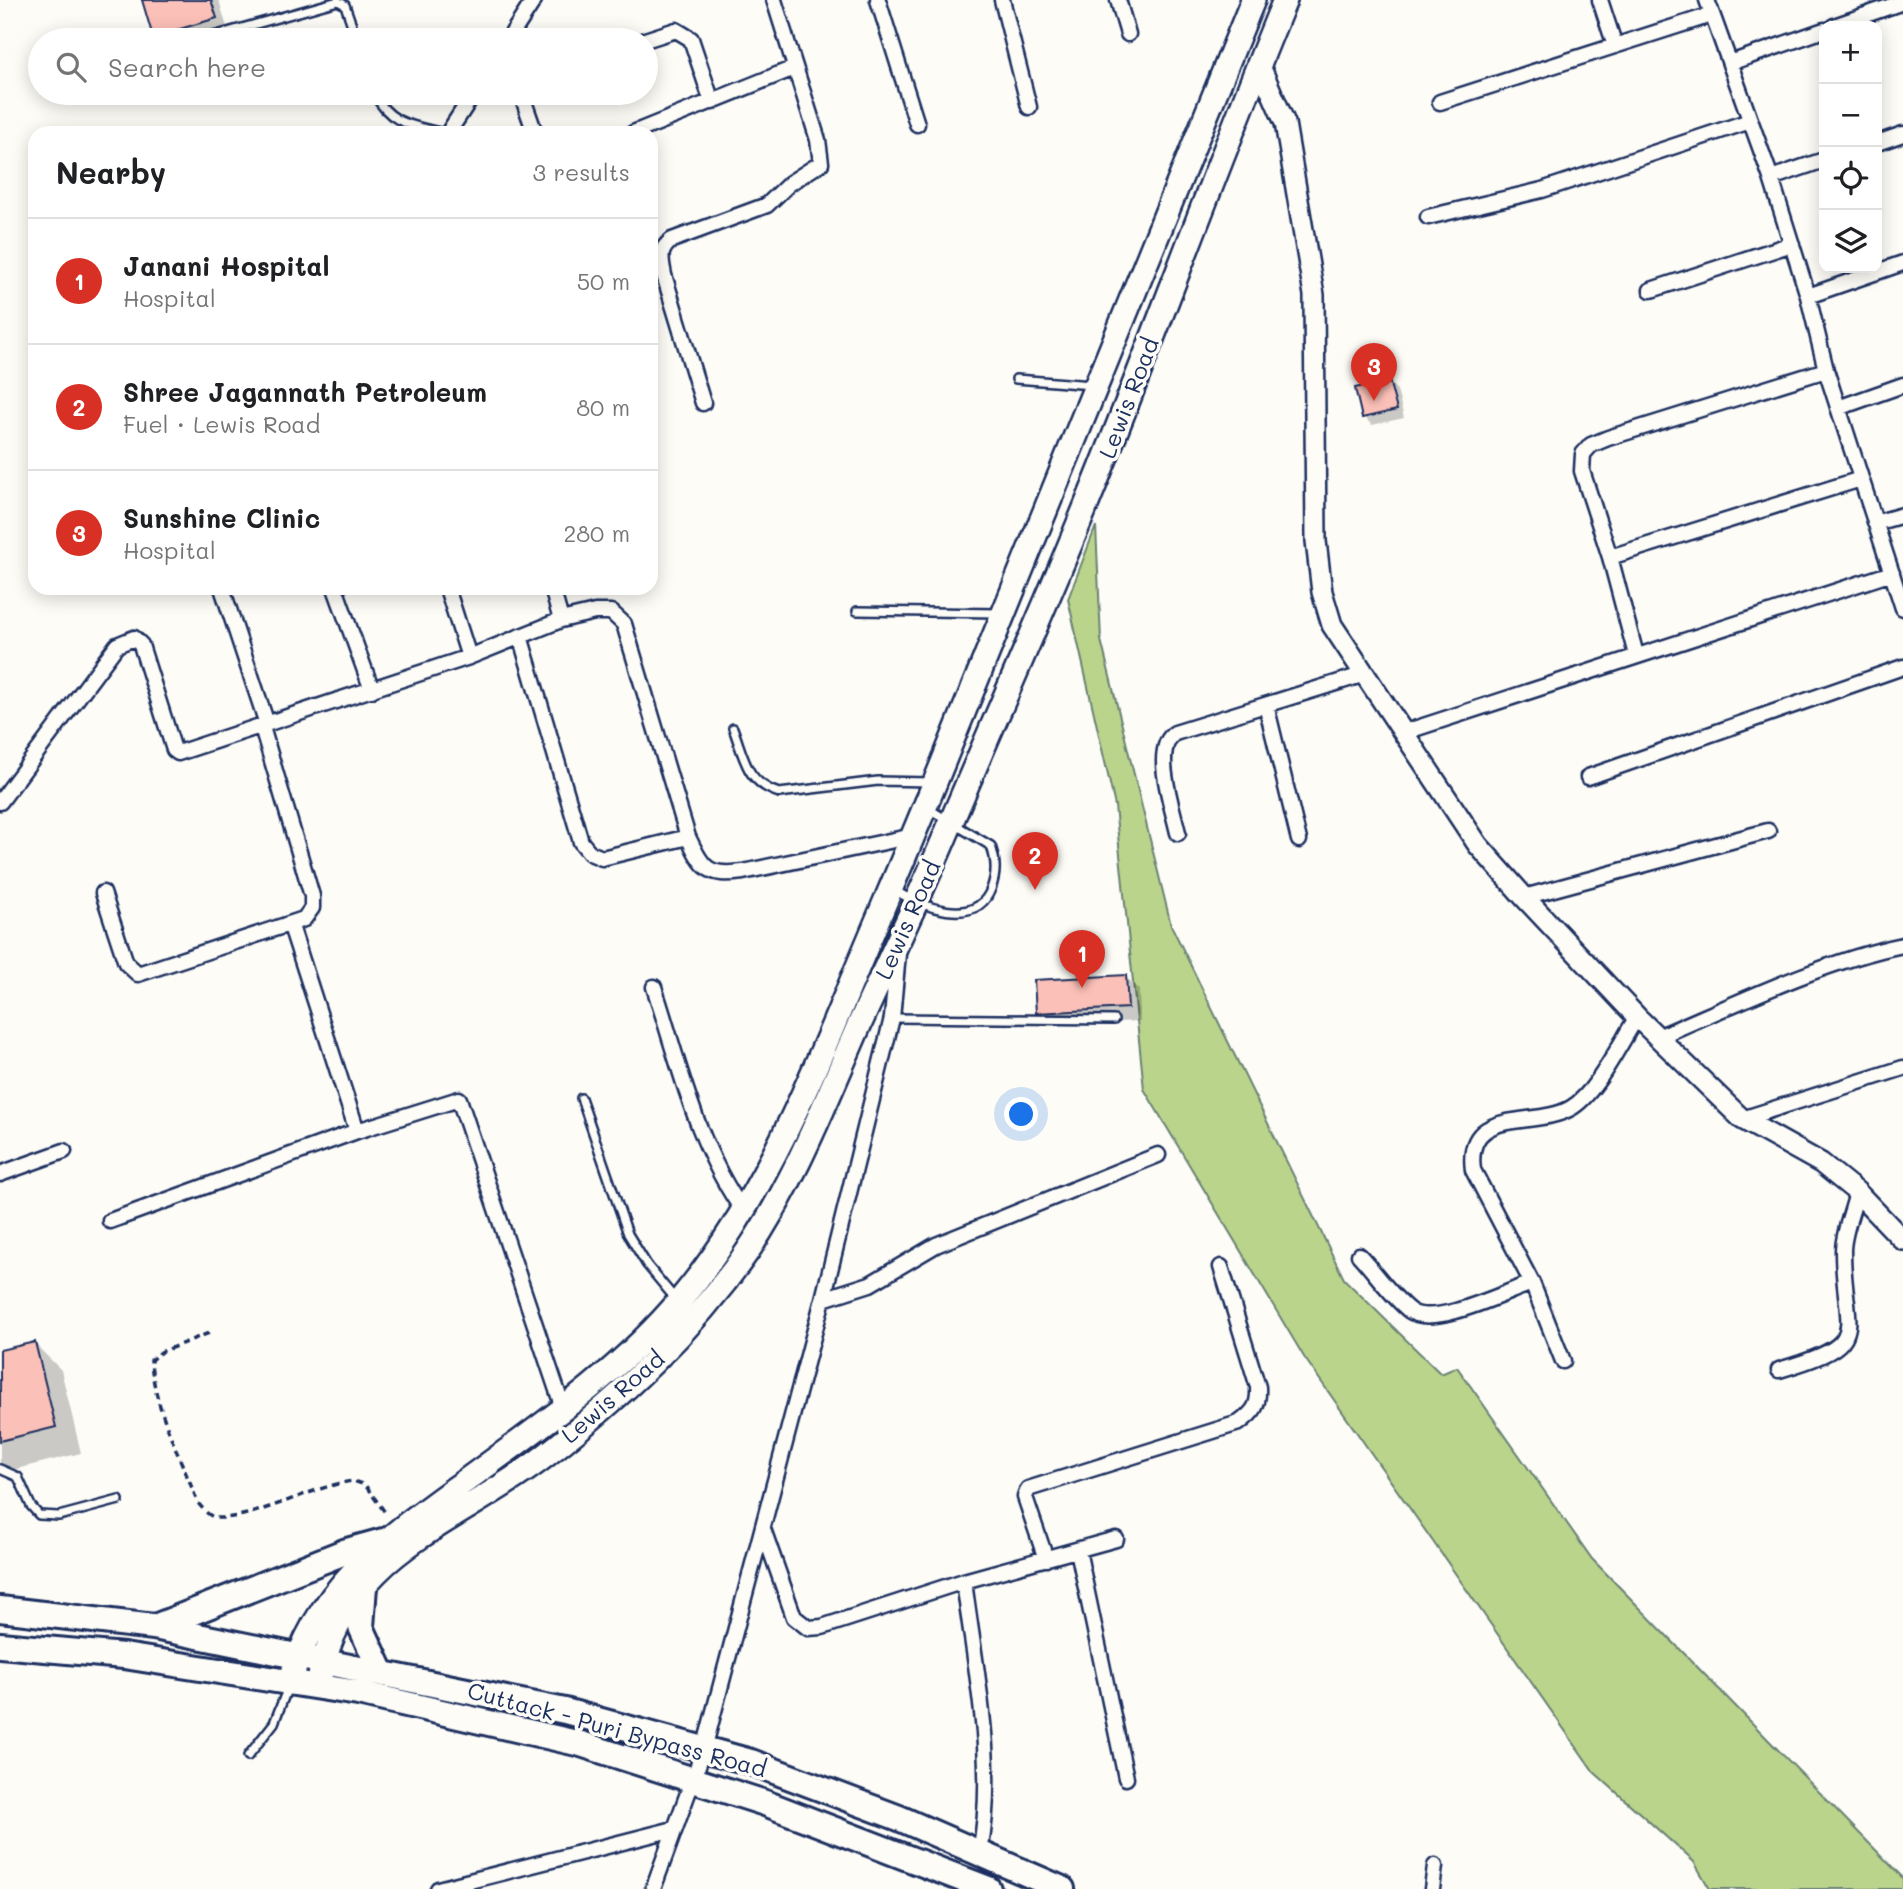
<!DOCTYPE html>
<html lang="en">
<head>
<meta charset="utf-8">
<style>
	body { margin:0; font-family:Mali,sans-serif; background:#f2f2f2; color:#202124 }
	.controls { position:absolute; right:21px; top:21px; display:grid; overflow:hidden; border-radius:14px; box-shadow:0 4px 18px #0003 }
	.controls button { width:63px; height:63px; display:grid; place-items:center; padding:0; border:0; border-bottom:2px solid #e0e0e0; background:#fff; color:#202124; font:35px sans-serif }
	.you { position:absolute; left:1022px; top:1115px; width:24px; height:24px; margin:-18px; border:5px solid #fff; border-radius:50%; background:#1a73e8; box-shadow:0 0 0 10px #1a73e833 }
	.badge { display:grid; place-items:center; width:46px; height:46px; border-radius:50%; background:#d93025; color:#fff; font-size:23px; font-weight:700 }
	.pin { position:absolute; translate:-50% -58px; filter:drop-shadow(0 2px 4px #0008) }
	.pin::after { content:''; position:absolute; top:37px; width:24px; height:21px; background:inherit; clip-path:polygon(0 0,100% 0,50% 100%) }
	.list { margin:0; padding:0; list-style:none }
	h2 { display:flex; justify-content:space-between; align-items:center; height:91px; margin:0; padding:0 28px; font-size:30px }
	h2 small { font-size:23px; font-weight:400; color:#757577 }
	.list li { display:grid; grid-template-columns:46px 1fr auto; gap:21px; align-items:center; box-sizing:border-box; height:126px; padding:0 28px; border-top:2px solid #e0e0e0 }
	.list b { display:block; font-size:26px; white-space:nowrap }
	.list p { margin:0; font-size:23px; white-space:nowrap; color:#757577 }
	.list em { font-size:23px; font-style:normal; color:#757577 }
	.icon { flex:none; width:38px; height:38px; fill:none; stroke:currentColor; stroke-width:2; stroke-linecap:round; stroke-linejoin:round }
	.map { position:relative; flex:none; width:1903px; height:1889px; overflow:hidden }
	.search { position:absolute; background:#fff; box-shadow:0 4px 18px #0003; left:28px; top:28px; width:630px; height:77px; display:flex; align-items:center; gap:18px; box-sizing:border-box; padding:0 24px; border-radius:38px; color:#757577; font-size:26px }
	.panel { position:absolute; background:#fff; box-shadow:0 4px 18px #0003; left:28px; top:126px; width:630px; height:469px; border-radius:21px }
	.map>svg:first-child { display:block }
	.green { fill:#bad48b; stroke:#6a8274; stroke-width:2 }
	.shadow { fill:#0003 }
	.building { fill:#fbc0b7; stroke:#1b2f5e; stroke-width:2 }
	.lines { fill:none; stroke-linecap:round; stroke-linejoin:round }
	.service-casing { stroke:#1b2f5e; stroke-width:12 }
	.minor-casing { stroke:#1b2f5e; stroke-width:19 }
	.tertiary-casing { stroke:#1b2f5e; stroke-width:24 }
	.primary-casing { stroke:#1b2f5e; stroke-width:28 }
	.trunk-casing { stroke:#1b2f5e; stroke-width:30 }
	.path { stroke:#1b2f5e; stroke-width:3.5; stroke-dasharray:7 5; stroke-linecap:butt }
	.service { stroke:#fdfcf7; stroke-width:7 }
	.minor { stroke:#fdfcf7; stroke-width:14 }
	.tertiary { stroke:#fdfcf7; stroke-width:19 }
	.primary { stroke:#fdfcf7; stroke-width:23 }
	.trunk { stroke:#fdfcf7; stroke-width:24 }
	.labels { text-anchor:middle; stroke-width:7; stroke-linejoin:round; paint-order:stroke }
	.street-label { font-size:23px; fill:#1b2f5e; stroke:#fdfcf7 }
</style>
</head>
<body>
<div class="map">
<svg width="1903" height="1889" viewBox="0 0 1903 1889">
	<rect width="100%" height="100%" fill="#fdfcf7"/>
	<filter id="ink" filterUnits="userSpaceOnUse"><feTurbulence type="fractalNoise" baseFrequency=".0143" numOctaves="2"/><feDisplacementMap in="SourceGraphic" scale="14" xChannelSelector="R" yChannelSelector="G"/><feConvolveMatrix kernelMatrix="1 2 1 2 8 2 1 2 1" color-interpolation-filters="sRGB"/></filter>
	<g filter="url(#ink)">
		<path class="green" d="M1096,526L1101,640L1171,925L1344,1279L1441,1374L1457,1367L1592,1559L1903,1878V1889H1710L1694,1862L1594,1772L1304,1357L1144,1089L1115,806L1068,599Z"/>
		<path class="shadow" d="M144,0H219L228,31L197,40H158Z
			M1389,382L1397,390L1404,418L1372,425L1364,417Z
			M1126,977L1139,990L1140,1021L1050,1025L1037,1012Z
			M35,1344L61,1370L81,1453L0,1473V1352Z"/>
		<path class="building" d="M142,0H211L217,18L153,37Z
			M1389,380L1397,410L1362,418L1355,388Z
			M1126,975L1128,1008L1036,1013L1034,980Z
			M35,1342L56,1427L0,1441V1350Z"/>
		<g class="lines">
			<g class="service-casing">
				<path id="service" d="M199,40L338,1L345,5L357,40
					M374,93C390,125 412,125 444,133
					M1016,379L1092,385
					M857,611L999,613
					M733,728C744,757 746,783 779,793L878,781L931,782
					M894,890C920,906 976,929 991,889C997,873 996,861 991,846L929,809
					M892,1018L1114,1020
					M581,1098L628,1234L647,1265L677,1301
					M0,1469L18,1477L31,1506L39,1515L59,1516L119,1500
					M248,1756L274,1723L288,1687"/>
			</g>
			<g class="minor-casing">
				<path id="minor" d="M878,0L917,124
					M1002,0L1029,107
					M1118,0L1128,34
					M1600,0L1615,46
					M1707,0L1771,178L1808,296L1826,370L1903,608
					M1834,26L1903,2
					M508,40L534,0
					M645,40L676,30L691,39L712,102
					M1730,63L1824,30
					M521,93L535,133
					M1440,102L1711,15
					M448,133L474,93
					M633,133L794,68
					M1877,143L1903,134
					M1771,178L1824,160
					M1428,217L1542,190L1750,121
					M1651,290L1792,244
					M1808,296L1903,263
					M703,403L664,275C661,259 658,250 672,240L767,205L790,183L821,163L818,140L774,0
					M1838,408L1903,385
					M1875,523L1903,515
					M1610,557L1861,479
					M222,588L267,724
					M335,588L372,690
					M447,588L469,657
					M552,588L561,620
					M520,636L581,842L590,853L602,858L688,837
					M1636,655L1610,557L1582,471L1583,454L1591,445L1608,438L1826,370
					M1266,705L1299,840
					M1405,732L1892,573
					M1588,777L1903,667
					M0,802L117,645L134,638L141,645L174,750L178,753L469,657L561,620L595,612H611L624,624L688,837C703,868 707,877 743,872L913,836
					M1178,833C1173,808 1151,748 1175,733L1365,674
					M103,893L126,963L138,974L304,919L312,908V896L262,727
					M1524,897L1768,831
					M291,926L357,1131
					M654,987C679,1063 697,1147 744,1212
					M1658,1037C1733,1005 1824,961 1903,945
					M1742,1119L1903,1068
					M0,1174L64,1151
					M110,1221L357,1131L459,1099L563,1408
					M1359,1255C1375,1272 1391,1296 1410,1311C1434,1328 1505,1292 1532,1283
					M823,1299L870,1284L936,1245L1158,1155
					M1563,1361L1532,1283L1473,1170C1464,1105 1535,1129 1571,1108C1596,1094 1621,1041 1637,1017
					M1779,1370C1876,1342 1843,1332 1843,1251C1843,1232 1853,1211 1857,1192
					M763,1529L794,1617L808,1628L822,1627L964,1581L1116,1539
					M1078,1550L1126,1778
					M1046,1559L1025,1497L1028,1489L1239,1423C1254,1412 1259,1406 1258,1387L1221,1267
					M964,1581C975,1669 997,1764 980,1852
					M438,1889L674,1829
					M653,1889L704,1749L823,1299L892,1018L898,954
					M1432,1889L1435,1866"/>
			</g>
			<g class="tertiary-casing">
				<path id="tertiary" d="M1260,66L1285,123L1314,295L1316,541L1322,592L1332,625L1478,845L1524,897L1637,1017L1742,1119L1821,1163L1857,1192L1903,1240"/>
			</g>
			<g class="primary-casing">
				<path id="primary" d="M319,1680C346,1549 454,1527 545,1456C621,1397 691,1332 747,1252C796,1180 826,1100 861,1021C889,960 918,900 944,839C993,723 1045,608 1092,491C1158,328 1218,162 1285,0
					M290,1683C316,1585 391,1535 468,1479C542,1425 622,1370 681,1299C756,1209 801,1102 846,995C878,918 911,842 942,765C1045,510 1150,256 1253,0"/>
			</g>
			<g class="trunk-casing">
				<path id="trunk" d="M364,1586L361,1627L381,1671
					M0,1609L154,1627L565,1711L751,1762L899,1818L1062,1889
					M155,1627L347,1551L383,1541
					M0,1645L124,1656L358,1693L581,1744L765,1803L988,1889"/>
			</g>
			<path class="path" d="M209,1333L161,1352L151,1360C153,1405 182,1461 198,1503C204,1510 209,1518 220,1518C257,1518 313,1486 353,1481L365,1485L387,1515"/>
			<use href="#service" class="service"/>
			<use href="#minor" class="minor"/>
			<use href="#tertiary" class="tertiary"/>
			<use href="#primary" class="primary"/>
			<use href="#trunk" class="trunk"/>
		</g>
	</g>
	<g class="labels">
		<g class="street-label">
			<text transform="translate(1129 398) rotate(-69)" y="8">Lewis Road</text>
			<text transform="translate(908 920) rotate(-66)" y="8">Lewis Road</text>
			<text transform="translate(613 1397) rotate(-41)" y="8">Lewis Road</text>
			<text transform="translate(617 1730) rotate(15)" y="8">Cuttack - Puri Bypass Road</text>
		</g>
	</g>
</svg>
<div class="controls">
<button>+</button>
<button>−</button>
<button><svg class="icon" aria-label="locate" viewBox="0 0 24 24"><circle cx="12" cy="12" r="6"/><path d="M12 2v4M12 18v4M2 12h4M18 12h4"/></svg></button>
<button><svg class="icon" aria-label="layers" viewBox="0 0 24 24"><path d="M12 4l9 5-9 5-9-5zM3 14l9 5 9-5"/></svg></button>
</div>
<div class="you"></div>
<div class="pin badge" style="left:1082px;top:988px">1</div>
<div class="pin badge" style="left:1035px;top:890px">2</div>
<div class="pin badge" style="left:1374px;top:401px">3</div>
<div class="search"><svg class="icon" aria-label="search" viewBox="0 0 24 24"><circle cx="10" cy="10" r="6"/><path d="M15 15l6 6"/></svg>Search here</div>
<section class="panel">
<h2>Nearby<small>3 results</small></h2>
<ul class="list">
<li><span class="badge">1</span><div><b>Janani Hospital</b><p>Hospital</p></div><em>50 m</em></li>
<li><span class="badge">2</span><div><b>Shree Jagannath Petroleum</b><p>Fuel · Lewis Road</p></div><em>80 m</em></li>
<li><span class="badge">3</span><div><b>Sunshine Clinic</b><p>Hospital</p></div><em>280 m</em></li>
</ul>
</section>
</div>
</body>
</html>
